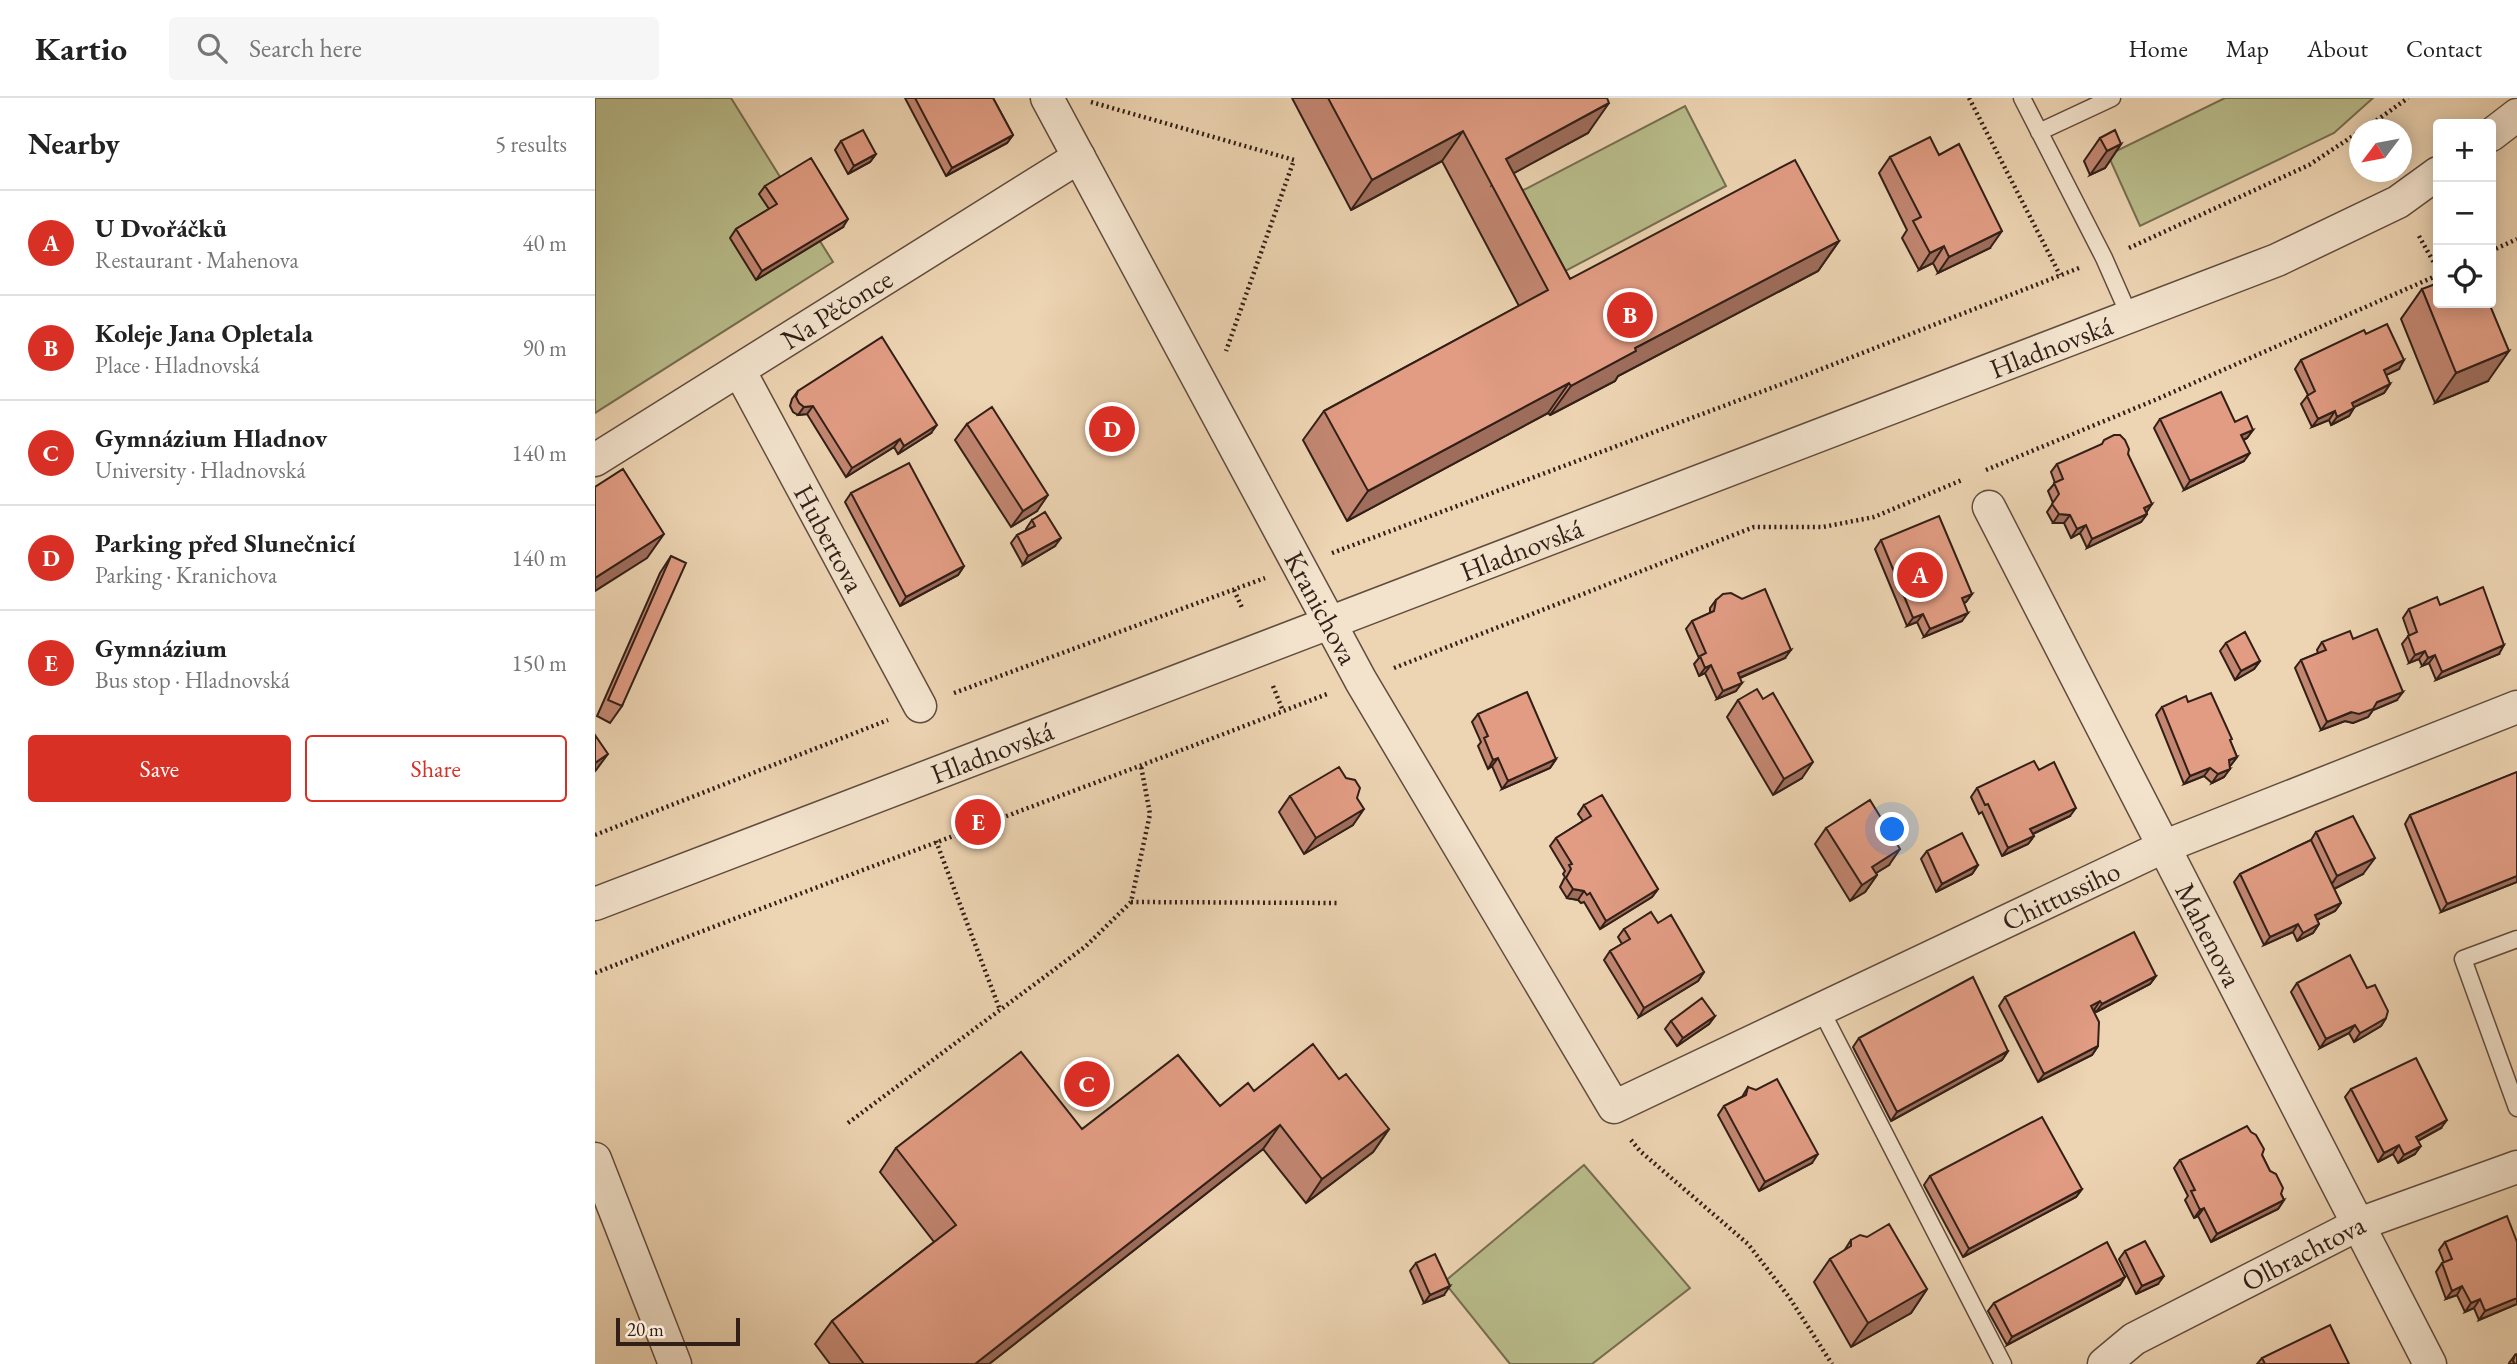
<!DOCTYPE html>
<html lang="en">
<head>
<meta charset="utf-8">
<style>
	body { margin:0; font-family:"EB Garamond",serif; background:#f6f6f6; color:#222 }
	.controls { position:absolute; right:21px; top:21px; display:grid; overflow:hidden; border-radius:7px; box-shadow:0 4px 18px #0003 }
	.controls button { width:63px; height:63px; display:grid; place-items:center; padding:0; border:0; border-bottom:2px solid #e0e0e0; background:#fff; color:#222; font:35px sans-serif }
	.compass { position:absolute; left:1754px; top:21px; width:63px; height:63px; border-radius:50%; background:#fff; box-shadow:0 4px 18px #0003; rotate:238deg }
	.scale { position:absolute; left:21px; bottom:18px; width:124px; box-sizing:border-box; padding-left:7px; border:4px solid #321f17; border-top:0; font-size:19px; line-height:24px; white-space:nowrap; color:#321f17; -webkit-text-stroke:5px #f3e3cd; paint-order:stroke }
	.you { position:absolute; left:1298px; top:732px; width:24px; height:24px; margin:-18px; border:5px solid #fff; border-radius:50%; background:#1a73e8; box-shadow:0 0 0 10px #1a73e833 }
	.badge { display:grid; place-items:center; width:46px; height:46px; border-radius:50%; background:#d93025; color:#fff; font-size:23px; font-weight:700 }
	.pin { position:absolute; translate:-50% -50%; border:4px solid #fff; box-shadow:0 2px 7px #0006 }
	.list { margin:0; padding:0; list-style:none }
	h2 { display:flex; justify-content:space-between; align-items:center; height:91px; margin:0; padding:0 28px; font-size:30px }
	h2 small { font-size:23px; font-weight:400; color:#767676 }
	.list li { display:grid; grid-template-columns:46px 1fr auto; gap:21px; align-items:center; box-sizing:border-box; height:105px; padding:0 28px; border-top:2px solid #e0e0e0 }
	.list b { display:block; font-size:26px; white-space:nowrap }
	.list p { margin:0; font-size:23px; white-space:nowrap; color:#767676 }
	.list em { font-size:23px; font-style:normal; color:#767676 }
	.actions { display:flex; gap:14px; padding:21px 28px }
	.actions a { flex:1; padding:16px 0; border:2px solid #d93025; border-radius:7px; text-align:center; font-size:24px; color:#d93025 }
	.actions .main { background:#d93025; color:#fff }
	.icon { flex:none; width:38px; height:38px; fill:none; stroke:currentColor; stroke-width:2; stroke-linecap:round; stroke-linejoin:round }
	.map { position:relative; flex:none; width:1922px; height:1266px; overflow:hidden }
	header { display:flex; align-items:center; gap:42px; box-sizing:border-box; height:98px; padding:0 35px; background:#fff; border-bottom:2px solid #e0e0e0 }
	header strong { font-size:33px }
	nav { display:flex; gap:38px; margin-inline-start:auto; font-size:24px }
	.search { width:490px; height:63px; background:#f6f6f6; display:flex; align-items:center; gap:18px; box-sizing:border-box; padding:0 24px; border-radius:7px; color:#767676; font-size:26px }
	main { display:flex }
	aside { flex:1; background:#fff }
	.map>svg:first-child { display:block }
	.green { fill:#b9bc8b; stroke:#766e51; stroke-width:2 }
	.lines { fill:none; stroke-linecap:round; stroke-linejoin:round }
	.lane-casing { stroke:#614c3e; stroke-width:19 }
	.street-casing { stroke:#614c3e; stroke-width:35 }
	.path { stroke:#321f17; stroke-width:4.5; stroke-dasharray:2 3.5; stroke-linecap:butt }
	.lane { stroke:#f3e3cd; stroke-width:16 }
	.street { stroke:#f3e3cd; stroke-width:32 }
	.wall { fill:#c28671; stroke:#321f17; stroke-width:2 }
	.shaded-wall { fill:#9e6d5c; stroke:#321f17; stroke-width:2 }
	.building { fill:#e19c83; stroke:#321f17; stroke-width:2 }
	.labels { text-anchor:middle; stroke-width:5; stroke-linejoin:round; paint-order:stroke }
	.street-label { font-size:28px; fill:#321f17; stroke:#f3e3cd }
</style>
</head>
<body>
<header>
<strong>Kartio</strong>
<div class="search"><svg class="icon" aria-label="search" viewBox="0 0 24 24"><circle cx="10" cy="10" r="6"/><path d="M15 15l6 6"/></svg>Search here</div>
<nav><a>Home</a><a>Map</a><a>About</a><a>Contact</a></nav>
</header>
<main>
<aside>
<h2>Nearby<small>5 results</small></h2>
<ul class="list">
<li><span class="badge">A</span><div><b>U Dvořáčků</b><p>Restaurant · Mahenova</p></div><em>40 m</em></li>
<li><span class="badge">B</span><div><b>Koleje Jana Opletala</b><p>Place · Hladnovská</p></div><em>90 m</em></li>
<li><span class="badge">C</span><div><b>Gymnázium Hladnov</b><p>University · Hladnovská</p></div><em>140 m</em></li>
<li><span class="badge">D</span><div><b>Parking před Slunečnicí</b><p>Parking · Kranichova</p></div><em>140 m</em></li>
<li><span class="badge">E</span><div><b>Gymnázium</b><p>Bus stop · Hladnovská</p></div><em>150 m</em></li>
</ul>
<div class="actions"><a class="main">Save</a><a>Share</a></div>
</aside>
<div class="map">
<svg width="1922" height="1266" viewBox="0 0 1922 1266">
	<rect width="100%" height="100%" fill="#edd4b2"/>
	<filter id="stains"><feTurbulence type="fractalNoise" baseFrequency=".00286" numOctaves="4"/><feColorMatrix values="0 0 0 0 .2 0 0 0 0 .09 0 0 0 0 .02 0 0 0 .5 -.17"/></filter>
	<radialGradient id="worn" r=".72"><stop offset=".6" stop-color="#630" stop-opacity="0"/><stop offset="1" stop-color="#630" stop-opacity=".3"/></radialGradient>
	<path class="green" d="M0,0H136L238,164L0,315Z
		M1630,0H1778L1739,35L1545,128L1513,57Z
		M1090,8L1131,88L959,179L917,98Z
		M989,1067L1095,1190L997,1266H915L849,1184Z"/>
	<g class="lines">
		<g class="lane-casing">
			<path id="lane" d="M1427,0L1509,160L1535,219
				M1444,34L1517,0
				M1922,841L1868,861L1922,1010
				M1226,912L1408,1266"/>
		</g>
		<g class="street-casing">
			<g id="street">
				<path id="s1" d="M452,0L766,583L1019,1009L1568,749L1922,609"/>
				<path d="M1896,37L1922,17"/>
				<path id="s2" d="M144,272L325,608"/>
				<path id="s3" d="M0,362L484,59"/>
				<path id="s4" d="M1394,409L1835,1266"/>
				<path id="s5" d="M0,806L1682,162L1803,104L1843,75"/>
				<path d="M0,1061L80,1266"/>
				<path id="s6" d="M1509,1266L1539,1241L1764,1126L1922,1069"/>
			</g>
		</g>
		<path class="path" d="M1374,0L1465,177
			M496,4L699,62L631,253
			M1768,32L1813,0
			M1824,138L1843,172
			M1534,150L1714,67L1764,34
			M1896,153L1922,141
			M1391,372L1560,302L1843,177
			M737,455L1211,277L1484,170
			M639,492L648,512
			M799,570L1159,429H1228L1279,419L1367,382
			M678,588L688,613
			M359,595L670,480
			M0,737L293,622
			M341,743L405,912
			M536,804L745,805
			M0,875C243,779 489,691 732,596
			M253,1025L491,848L536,804L555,716L546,668
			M1036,1042L1045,1053L1153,1146L1194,1199L1237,1266"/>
		<use href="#lane" class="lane"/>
		<use href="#street" class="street"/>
	</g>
	<path class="wall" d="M310,0H398L418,37L412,45L351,78Z
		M697,0H1012L993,35L918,75L975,181L1244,143L1223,173L1023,278L1020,283L955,317L953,315L752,423L708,342L729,313L924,208L847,63L756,112Z
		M1505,40L1526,46L1510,70L1495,77L1489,63Z
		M246,43L281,56L275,64L253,76L240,52Z
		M1295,59L1395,150L1343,175L1338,165L1324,172L1307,140L1312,132L1284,75Z
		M170,88L248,129L161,182L135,140L141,131L174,111L164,96Z
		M1827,191L1893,283L1840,305L1806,221Z
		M1771,236L1804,271L1791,277L1795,286L1789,295L1759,309L1754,318L1736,327L1734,322L1717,329L1706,306L1713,297L1700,271L1706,262Z
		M203,293L336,335L303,356L299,349L251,379L212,316L203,317L198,314L195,308L197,301Z
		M1565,321L1640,324L1658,332L1652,340L1649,342V363L1589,392L1559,330Z
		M372,326L442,413L416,429L360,342Z
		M1533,356L1552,416L1546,424L1492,450L1485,435L1476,440L1469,425H1458L1452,414L1458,405L1453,393L1460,385L1456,374L1462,366Z
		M256,395L369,468L363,477L305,508L250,404Z
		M437,422L460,448L428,467L416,445L422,437L432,432L431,431Z
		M1286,442L1377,496L1371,504L1369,505L1367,523L1329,539L1322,524L1312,528L1280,451Z
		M76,458L27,608L15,625L2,618L65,475Z
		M1121,502L1190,560L1145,580L1141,593L1122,601L1110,575L1104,578L1099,566L1104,560L1091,531L1097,523L1115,515V510Z
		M1845,507L1904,556L1841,582L1834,565L1827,568L1824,561L1814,565L1807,546L1814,537L1808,520L1814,511Z
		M1758,541L1802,602L1778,612L1773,619L1758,625L1750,623L1726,632L1700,570L1706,562L1723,555L1722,552L1727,544Z
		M1631,545L1665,563L1659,571L1640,582L1625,553Z
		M1168,601L1207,680L1178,697L1132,619L1143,602Z
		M1567,609L1635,643L1642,659L1635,668L1629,679L1617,685L1609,678L1589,686L1561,617Z
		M883,616L961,661L955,670L907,691L897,668L893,671L883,648L886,644L877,624Z
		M1444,672L1475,718L1438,736L1439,738L1433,746L1407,758L1387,714L1384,716L1376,699L1382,690Z
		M1922,674V784L1846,814L1810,726L1815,717Z
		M695,698L762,700L758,727L709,756L684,714Z
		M989,707L1063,791L1057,799L1005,831L989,804L986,805L983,802L972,800L965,789L970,779L968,776L970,773L955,748L961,740L988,723L983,716Z
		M1231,730L1294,767L1281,775L1282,777L1270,794L1255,803L1220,746Z
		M1721,734L1768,776L1739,791L1746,805L1740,813L1722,822L1724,826L1718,835L1702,843L1698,834L1669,847L1639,784L1645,776L1716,742Z
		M1332,753L1383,767L1377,776L1341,794L1326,761Z
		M1063,825L1109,874L1103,883L1044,919L1009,862L1015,853L1027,846L1023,839L1029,831Z
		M1561,878L1555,886L1501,914L1499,912H1498L1503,948L1497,957L1443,984L1404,908L1410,899Z
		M1702,885L1772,890L1791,920L1786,928L1759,944L1754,935L1725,950L1696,894Z
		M1120,918L1114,926L1082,948L1070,931L1076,923Z
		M1264,940L1413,953L1407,962L1296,1023L1258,949Z
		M744,981L794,1031L778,1054L711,1105L668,1051L394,1266H235L220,1246L237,1223L339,1144L285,1074L301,1050L487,1031L625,1008L659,993Z
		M1153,989L1217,1065L1164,1093L1123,1017L1129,1008L1147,999Z
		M1756,991L1846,1030L1823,1043L1820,1056L1803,1065L1798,1056L1783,1064L1750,999Z
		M1667,1057L1689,1102L1683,1111L1616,1144L1603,1118L1599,1120L1590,1102L1593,1098L1579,1070L1585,1062Z
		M1335,1078L1487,1091L1481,1099L1368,1159L1329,1087Z
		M1256,1142L1332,1191L1316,1215L1256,1249L1219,1184L1235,1161L1249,1153Z
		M1850,1144L1922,1206L1884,1222L1879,1210L1870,1214L1862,1197L1851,1201L1841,1174L1847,1165H1849L1844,1152Z
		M1530,1153L1563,1186L1541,1196L1524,1161Z
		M821,1165L849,1197L829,1205L815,1173Z
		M1525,1187L1412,1247L1393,1213L1399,1205Z
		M1920,1257L1922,1266H1914V1265Z
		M1667,1260L1754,1266H1662Z"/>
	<path class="shaded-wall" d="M1014,5L993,35L897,87L911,61Z
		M868,33L847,63L756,112L777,82Z
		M418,37L412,45L351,78L357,70Z
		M1526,46L1510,70L1495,77L1512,53Z
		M281,56L275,64L253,76L259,68Z
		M253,121L248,129L161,182L167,173Z
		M1407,133L1395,150L1343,175L1354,159Z
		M1244,143L1223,173L1023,278L1020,283L955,317L976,288L1040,250Z
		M1349,148L1338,165L1324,172L1335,155Z
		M1914,253L1893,283L1840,305L1861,275Z
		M1809,262L1804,271L1783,281L1789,272Z
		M974,285L953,315L752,423L773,393Z
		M1795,286L1789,295L1751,313L1757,305Z
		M218,308L212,316L203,317L209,309Z
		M1759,310L1754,318L1736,327L1742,319Z
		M1740,313L1734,322L1717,329L1723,321Z
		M342,327L336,335L303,356L309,348Z
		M1658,332L1652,340L1641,346L1646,337Z
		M305,341L299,349L251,379L257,370Z
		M1655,355L1649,363L1589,392L1595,383Z
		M453,397L442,413L416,429L428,413Z
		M1557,406L1551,415L1549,410Z
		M1464,416L1475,417L1469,425H1458Z
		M1552,416L1546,424L1492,450L1497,441Z
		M1491,427L1485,435L1476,440L1482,431Z
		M69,436L52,460L0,493V480Z
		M466,440L460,448L428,467L433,458Z
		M369,468L363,477L305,508L311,499Z
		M1377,496L1371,504L1361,508L1367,500Z
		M1373,515L1367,523L1329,539L1335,531Z
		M1328,516L1322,524L1312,528L1318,520Z
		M1909,547L1904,556L1841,582L1847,574Z
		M1196,552L1190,560L1137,583L1143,575Z
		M1830,553L1824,561L1814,565L1820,557Z
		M1840,557L1834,565L1827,568L1833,560Z
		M1665,563L1659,571L1640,582L1646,573Z
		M1116,567L1110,575L1104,578L1110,570Z
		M1147,585L1141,593L1122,601L1128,593Z
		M1808,594L1802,602L1778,612L1773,619L1758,625L1750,623L1726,632L1732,624Z
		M13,656L1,672L0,673V665Z
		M1642,659L1636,667L1629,670L1634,662Z
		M903,660L897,668L893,671L898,662Z
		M961,661L955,670L907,691L913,683Z
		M1218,664L1207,680L1178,697L1189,681Z
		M1615,670L1609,678L1589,686L1595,678Z
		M1635,671L1629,679L1617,685L1623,676Z
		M1481,710L1475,718L1429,740L1435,731Z
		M769,711L758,727L709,756L721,740Z
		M1439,738L1433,746L1407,758L1413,750Z
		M1305,751L1294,767L1265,785L1277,769Z
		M1780,760L1768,776L1731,795L1742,778Z
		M1383,767L1377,776L1341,794L1347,786Z
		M1282,777L1270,794L1255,803L1267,787Z
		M1922,778V784L1846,814L1852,806Z
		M978,791L989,793L983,802L972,800Z
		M1063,791L1057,799L1005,831L1011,823Z
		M1746,805L1740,813L1714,826L1720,817Z
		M1703,826L1698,834L1669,847L1675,839Z
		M1724,826L1718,835L1702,843L1708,835Z
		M1109,874L1103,883L1044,919L1049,910Z
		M1561,878L1555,886L1501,914L1507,906Z
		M1505,903L1499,912L1490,917L1496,908Z
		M1120,918L1114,926L1082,948L1088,940Z
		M1791,920L1786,928L1759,944L1765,935Z
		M1760,927L1754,935L1725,950L1731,941Z
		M1503,948L1497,957L1443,984L1449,976Z
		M1413,953L1407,962L1296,1023L1302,1014Z
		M1852,1022L1846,1030L1815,1047L1821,1039Z
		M685,1027L668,1051L394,1266H380Z
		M794,1031L778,1054L711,1105L727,1081Z
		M1804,1047L1798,1056L1783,1064L1789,1055Z
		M1826,1048L1820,1056L1803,1065L1809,1057Z
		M1223,1056L1217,1065L1164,1093L1170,1084Z
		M1487,1091L1481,1099L1368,1159L1374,1151Z
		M1689,1102L1683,1111L1616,1144L1622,1136Z
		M1609,1110L1603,1118L1599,1120L1605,1112Z
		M1569,1178L1563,1186L1541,1196L1547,1188Z
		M1530,1179L1525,1187L1412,1247L1417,1239Z
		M855,1188L849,1197L829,1205L835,1197Z
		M1867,1188L1862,1197L1851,1201L1857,1193Z
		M1332,1191L1316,1215L1256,1249L1273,1225Z
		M1922,1200V1206L1884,1222L1890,1213Z
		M1885,1201L1879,1210L1870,1214L1876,1205Z"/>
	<path class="building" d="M320,0H398L418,37L357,70Z
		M733,0H1012L1014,5L911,61L975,181L1200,62L1244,143L1040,250L1041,253L976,288L974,285L773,393L729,313L953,192L868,33L777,82Z
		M268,32L281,56L259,68L246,43Z
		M1520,32L1526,46L1512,53L1505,40Z
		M1335,39L1344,57L1364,46L1407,133L1354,159L1349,148L1335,155L1318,123L1326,119L1295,59Z
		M216,60L253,121L167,173L141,131L182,106L170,88Z
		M1843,185V205H1894L1914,253L1861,275L1827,191Z
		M1792,226L1809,262L1789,272L1795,286L1757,305L1759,310L1742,319L1740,313L1723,321L1712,298L1720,293L1706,262L1769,232L1771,236Z
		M287,239L342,327L309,348L305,341L257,370L218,308L209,309L204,305L201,299L203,293Z
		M1626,294L1640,324L1652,318L1658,332L1646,337L1655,355L1595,383L1565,321Z
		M397,309L453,397L428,413L372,326Z
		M1519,337H1525L1530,342L1534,351L1533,356L1557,406L1549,410L1552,416L1497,441L1491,427L1482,431L1475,417L1464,416L1457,406L1464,396L1459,385L1468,381L1462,366L1507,346L1509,342Z
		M314,365L369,468L311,499L256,395Z
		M28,371L69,436L0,480V389Z
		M450,414L466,440L433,458L422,437L440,428L437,422Z
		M1344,418L1377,496L1367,500L1373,515L1335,531L1328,516L1318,520L1286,442Z
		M76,458L91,465L27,608L13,602Z
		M1888,489L1909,547L1847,574L1840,557L1833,560L1830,553L1820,557L1813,538L1822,534L1814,511L1842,499L1845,507Z
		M1170,491L1196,552L1143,575L1147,585L1128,593L1116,567L1110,570L1105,558L1111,555L1097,523L1119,513L1121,502L1128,496L1136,495L1147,501Z
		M1782,531L1808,594L1782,604L1778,611L1764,616L1756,614L1732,624L1706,562L1731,552L1727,544L1755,533L1758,541Z
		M1650,534L1665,563L1646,573L1631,545Z
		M1162,591L1168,601L1178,595L1218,664L1189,681L1143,602Z
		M932,594L961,661L913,683L903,660L898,662L889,640L893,638L883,616Z
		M1616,595L1637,641L1635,642L1642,659L1634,662L1635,671L1623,676L1615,670L1595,678L1567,609L1591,598L1593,604Z
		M0,637L13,656L0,665Z
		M1439,663L1444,672L1459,664L1481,710L1435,731L1439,738L1413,750L1393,706L1390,707L1382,690Z
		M744,669L751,680L760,682L765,690L762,700L769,711L721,740L695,698Z
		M1922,674V778L1852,806L1815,717Z
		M1007,697L1063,791L1011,823L995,795L992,797L989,793L978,791L971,780L976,771L974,767L977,766L961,740L996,718L989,707Z
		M1275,702L1305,751L1277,769L1282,777L1267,787L1231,730Z
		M1758,718L1780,760L1742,778L1721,734Z
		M1367,735L1383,767L1347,786L1332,753Z
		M1716,742L1746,805L1720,817L1724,826L1708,835L1703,826L1675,839L1645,776Z
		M1056,814L1063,825L1076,817L1109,874L1049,910L1015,853L1035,841L1029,831Z
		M1539,834L1561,878L1507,906L1505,903L1496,908L1504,924L1503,948L1449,976L1410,899Z
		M1755,857L1772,890L1780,887L1793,913L1791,920L1765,935L1760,927L1731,941L1702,885Z
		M1378,879L1413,953L1302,1014L1264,940Z
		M1107,900L1120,918L1088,940L1076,923Z
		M718,946L744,981L751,976L794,1031L727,1081L685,1027L380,1266H269L237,1223L361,1127L301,1050L426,954L487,1031L583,957L625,1008L653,985L659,993Z
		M1821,960L1852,1022L1821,1039L1826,1048L1809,1057L1804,1047L1789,1055L1756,991Z
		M1182,981L1223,1056L1170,1084L1129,1008L1151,997L1153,989L1161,992Z
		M1447,1019L1487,1091L1374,1151L1335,1078Z
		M1652,1028L1656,1034L1661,1037L1669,1051L1667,1057L1675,1073L1681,1076L1688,1090L1686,1096L1689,1102L1622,1136L1609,1110L1605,1112L1596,1093L1600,1092L1585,1062Z
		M1912,1118L1922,1144V1200L1890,1213L1885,1201L1876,1205L1867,1188L1857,1193L1847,1165L1857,1161L1850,1144Z
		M1294,1126L1332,1191L1273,1225L1235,1161L1256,1148V1142L1265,1137L1272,1139Z
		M1550,1143L1569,1178L1547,1188L1530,1153Z
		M1512,1144L1530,1179L1417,1239L1399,1205Z
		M840,1156L855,1188L835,1197L821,1165Z
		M1735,1227L1754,1266H1670L1667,1260Z
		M1922,1256V1266H1920L1918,1263L1920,1257Z"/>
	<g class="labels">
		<g class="street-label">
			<text dy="10" stroke="none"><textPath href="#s3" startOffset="285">Na Pěčonce</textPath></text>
			<text dy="10" stroke="none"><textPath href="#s5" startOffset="1559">Hladnovská</textPath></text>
			<text dy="10" stroke="none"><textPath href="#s2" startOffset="191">Hubertova</textPath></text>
			<text dy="10" stroke="none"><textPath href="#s5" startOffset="992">Hladnovská</textPath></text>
			<text dy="10" stroke="none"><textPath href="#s1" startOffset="579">Kranichova</textPath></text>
			<text dy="10" stroke="none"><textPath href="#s5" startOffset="425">Hladnovská</textPath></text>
			<text dy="10" stroke="none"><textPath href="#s1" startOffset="1652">Chittussiho</textPath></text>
			<text dy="10" stroke="none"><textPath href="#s4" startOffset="481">Mahenova</textPath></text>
			<text dy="10" stroke="none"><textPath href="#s6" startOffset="229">Olbrachtova</textPath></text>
		</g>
	</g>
	<rect width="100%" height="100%" filter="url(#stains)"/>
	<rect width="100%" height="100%" fill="url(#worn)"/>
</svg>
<div class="controls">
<button>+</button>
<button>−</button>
<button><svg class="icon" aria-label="locate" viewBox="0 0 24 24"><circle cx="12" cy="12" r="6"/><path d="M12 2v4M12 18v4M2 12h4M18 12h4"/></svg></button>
</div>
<svg class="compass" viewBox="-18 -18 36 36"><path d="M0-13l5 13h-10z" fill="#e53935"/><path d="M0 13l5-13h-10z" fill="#767676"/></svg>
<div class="scale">20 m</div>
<div class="you"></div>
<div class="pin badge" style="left:1325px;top:477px">A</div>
<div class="pin badge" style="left:1035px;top:217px">B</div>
<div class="pin badge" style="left:492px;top:986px">C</div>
<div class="pin badge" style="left:517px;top:331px">D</div>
<div class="pin badge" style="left:383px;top:724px">E</div>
</div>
</main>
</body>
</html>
